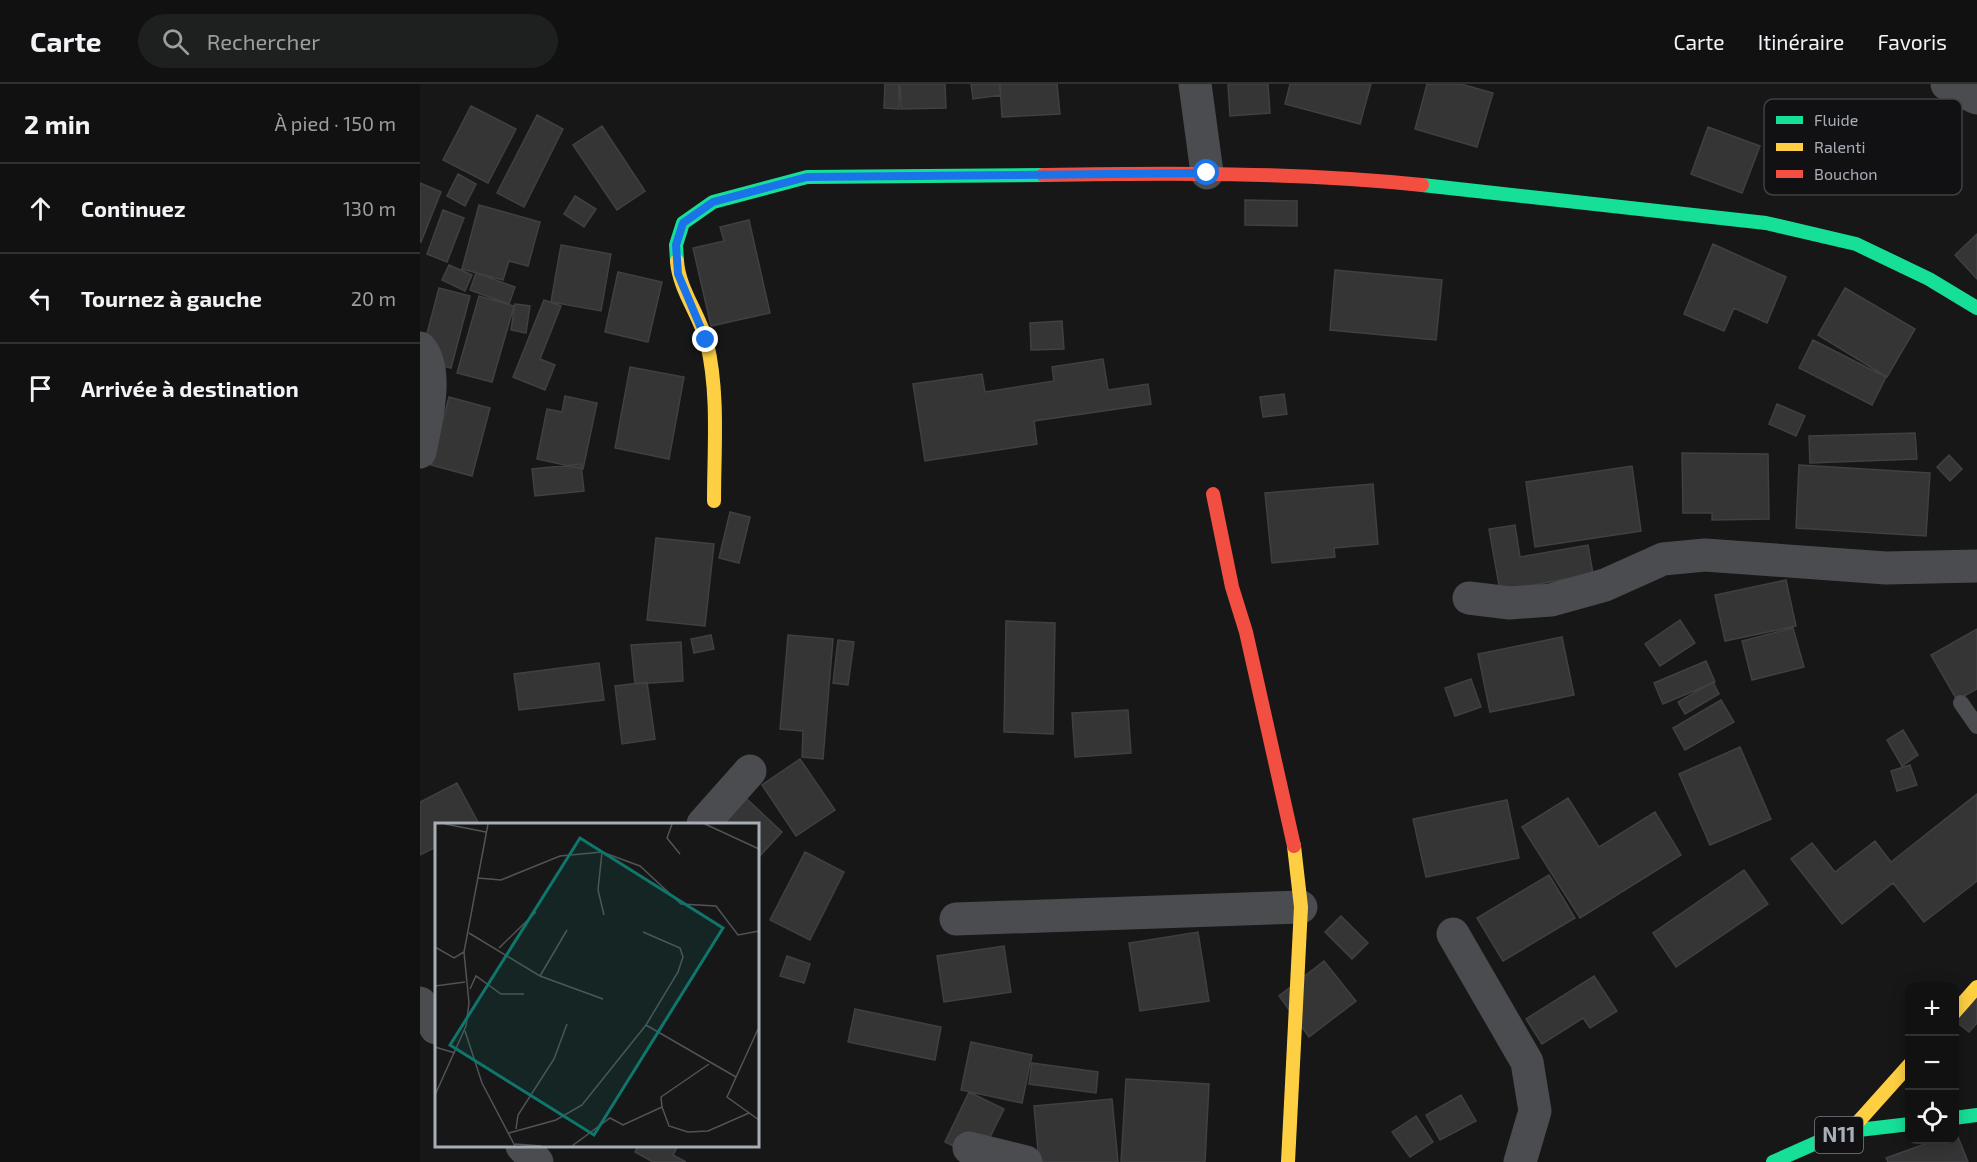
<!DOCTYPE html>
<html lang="fr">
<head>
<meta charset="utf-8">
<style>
	body { margin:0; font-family:"Exo 2",sans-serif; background:#1e1f1f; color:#f1f3f6 }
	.controls { position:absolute; right:18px; bottom:18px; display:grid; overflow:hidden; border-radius:12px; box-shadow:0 3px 15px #0003 }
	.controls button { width:54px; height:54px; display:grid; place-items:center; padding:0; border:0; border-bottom:2px solid #303131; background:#111; color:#f1f3f6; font:30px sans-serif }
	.stop { position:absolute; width:18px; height:18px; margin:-14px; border:4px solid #1a73e8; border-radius:50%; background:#fff }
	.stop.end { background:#1a73e8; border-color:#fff; box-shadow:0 2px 6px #0008 }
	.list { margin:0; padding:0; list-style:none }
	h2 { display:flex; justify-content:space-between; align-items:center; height:78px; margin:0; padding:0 24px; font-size:26px }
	h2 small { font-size:20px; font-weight:400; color:#9c9d9f }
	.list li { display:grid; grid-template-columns:39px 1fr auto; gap:18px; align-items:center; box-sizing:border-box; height:90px; padding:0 24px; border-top:2px solid #303131 }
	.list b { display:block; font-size:22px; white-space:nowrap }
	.list em { font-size:20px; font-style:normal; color:#9c9d9f }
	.icon { flex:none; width:33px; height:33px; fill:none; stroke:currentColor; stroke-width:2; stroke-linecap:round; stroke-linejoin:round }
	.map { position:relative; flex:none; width:1557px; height:1078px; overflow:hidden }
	header { display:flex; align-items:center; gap:36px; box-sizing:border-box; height:84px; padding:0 30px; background:#111; border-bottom:2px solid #303131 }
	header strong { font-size:28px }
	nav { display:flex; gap:33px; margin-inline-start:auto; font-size:21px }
	.search { width:420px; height:54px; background:#1e1f1f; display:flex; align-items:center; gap:15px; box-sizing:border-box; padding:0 21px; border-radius:33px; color:#9c9d9f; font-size:22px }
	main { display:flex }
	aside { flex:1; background:#111 }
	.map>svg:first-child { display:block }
	.building { fill:#353536; stroke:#3f4043; stroke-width:1.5 }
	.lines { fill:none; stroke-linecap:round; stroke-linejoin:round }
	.lane { stroke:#4b4c50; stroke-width:16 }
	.street { stroke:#4b4c50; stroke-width:33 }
	.fast { stroke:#16e098; stroke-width:14 }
	.slow { stroke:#ffcf43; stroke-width:14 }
	.jam { stroke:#f24e42; stroke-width:14 }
	.route { stroke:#1a73e8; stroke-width:8 }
	.labels { text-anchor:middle; stroke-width:5; stroke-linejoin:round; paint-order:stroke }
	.shield { fill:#111113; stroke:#7b7e86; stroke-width:1.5 }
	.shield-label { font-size:21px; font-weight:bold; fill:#a8adb8 }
	.inset-road { fill:none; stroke:#515357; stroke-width:1.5 }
	.view { fill:#0f766e; fill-opacity:0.15; stroke:#0f766e; stroke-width:3 }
	.inset-edge { fill:none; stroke:#a8adb8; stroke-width:3 }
	.key { fill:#111113; stroke:#3e4045; stroke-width:1.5 }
	.key-label { font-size:16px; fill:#a8adb8 }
</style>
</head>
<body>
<header>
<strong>Carte</strong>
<div class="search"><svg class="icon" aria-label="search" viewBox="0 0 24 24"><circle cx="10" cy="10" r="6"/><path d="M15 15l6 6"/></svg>Rechercher</div>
<nav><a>Carte</a><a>Itinéraire</a><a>Favoris</a></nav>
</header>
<main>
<aside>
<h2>2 min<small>À pied · 150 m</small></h2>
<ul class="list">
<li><svg class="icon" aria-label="ahead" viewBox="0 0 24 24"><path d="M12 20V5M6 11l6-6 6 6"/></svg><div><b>Continuez</b></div><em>130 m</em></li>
<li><svg class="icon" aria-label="left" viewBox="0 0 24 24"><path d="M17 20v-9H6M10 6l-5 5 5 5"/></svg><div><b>Tournez à gauche</b></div><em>20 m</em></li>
<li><svg class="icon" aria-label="arrive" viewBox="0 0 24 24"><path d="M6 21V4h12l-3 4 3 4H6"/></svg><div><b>Arrivée à destination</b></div></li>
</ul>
</aside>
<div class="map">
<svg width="1557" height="1078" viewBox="0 0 1557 1078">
	<rect width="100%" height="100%" fill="#171717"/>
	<path class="building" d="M465,0H479V25L464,24Z
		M480,0H525L526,24L481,25Z
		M551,0H579L581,11L553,15Z
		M580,0H637L640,30L582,33Z
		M808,0H848L850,29L810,32Z
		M870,0H951L940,40L865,20Z
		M1007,0H1041L1073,9L1057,63L995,45Z
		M51,22L96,45L68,99L23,76Z
		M117,31L143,45L104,123L77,109Z
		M182,42L225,107L197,126L153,61Z
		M1288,43L1340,62L1322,109L1271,90Z
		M38,90L56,100L45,122L27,112Z
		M0,99L21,108L1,158H0Z
		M155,112L176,125L164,143L144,130Z
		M825,116L877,117V142L825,141Z
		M59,121L120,138L108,182L89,177L83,196L42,185Z
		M23,126L44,134L27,178L7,170Z
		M329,136L350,229L291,242L273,164L304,157L300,143Z
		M1557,150V195L1535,171Z
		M1293,160L1366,193L1347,239L1314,224L1304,247L1264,230Z
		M141,161L191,170L181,227L131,218Z
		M29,181L52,191L45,207L22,196Z
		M915,186L1022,196L1016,256L910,246Z
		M198,188L242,198L228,258L185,248Z
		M56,189L95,203L89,220L50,206Z
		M19,204L50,212L31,284L0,276Z
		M1425,204L1495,245L1467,293L1398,251Z
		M59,212L94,222L72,298L37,289Z
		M124,216L141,222L120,275L135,281L125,306L93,293Z
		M95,220L110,222L106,249L91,246Z
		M642,237L644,265L611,266L610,239Z
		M1393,256L1466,293L1452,321L1379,284Z
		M683,275L688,306L728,300L731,320L614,337L617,360L505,377L493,300L562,290L565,308L634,297L632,283Z
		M210,283L264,293L249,375L195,364Z
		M864,310L867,330L843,333L840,313Z
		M145,312L177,319L163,385L117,375L127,325L142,328Z
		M29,313L70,324L52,392L11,381Z
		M1357,320L1385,332L1376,352L1349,340Z
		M1495,349L1497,375L1390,379L1389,352Z
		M1262,369L1348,370L1349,435L1292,436V429H1263Z
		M1529,371L1542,385L1530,397L1517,383Z
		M161,380L164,407L115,412L112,385Z
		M1379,381L1510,389L1506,452L1376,444Z
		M1212,382L1221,447L1115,463L1106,398Z
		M953,400L958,460L914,464L915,473L852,479L845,409Z
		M310,428L330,433L319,479L299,474Z
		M1095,441L1100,473L1168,461L1173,490L1080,507L1069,445Z
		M236,454L294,460L285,542L227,536Z
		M1366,496L1376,542L1305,557L1295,511Z
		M1260,536L1275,559L1240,582L1225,560Z
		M586,537L635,539L633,650L584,648Z
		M1373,544L1384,583L1332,596L1322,557Z
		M1557,545V605L1537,616L1511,571Z
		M291,551L294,565L274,569L271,555Z
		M368,551L413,555L403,675L382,673L383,647L360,645Z
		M1142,553L1154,611L1070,628L1058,570Z
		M418,556L434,558L428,601L413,599Z
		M261,558L263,597L215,600L211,561Z
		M1286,577L1295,598L1243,620L1234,599Z
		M179,579L184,616L99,626L94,590Z
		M1051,595L1061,623L1035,632L1025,604Z
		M227,598L235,655L202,660L195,602Z
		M1293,598L1299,610L1265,630L1258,618Z
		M1301,616L1314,638L1265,666L1253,644Z
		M708,626L711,669L655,673L652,629Z
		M1483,646L1498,671L1482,682L1467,656Z
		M1320,663L1351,735L1290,761L1259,690Z
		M380,675L415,726L376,752L342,701Z
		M1490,681L1497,701L1477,707L1471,687Z
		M37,699L59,740H16V763L0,771V718Z
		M315,704L362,748L338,774V740H281Z
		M1557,710V797L1504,838L1473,799L1422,840L1371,775L1392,759L1415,788L1455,757L1471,778Z
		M1148,714L1179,763L1235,728L1261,771L1160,834L1102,743Z
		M1087,716L1099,774L1006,793L993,735Z
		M385,768L424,788L390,856L350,836Z
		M1324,786L1348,820L1256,883L1233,849Z
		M1129,791L1155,834L1083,877L1057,834Z
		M921,832L948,859L932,875L905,848Z
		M778,848L789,917L720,927L709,859Z
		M584,862L591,908L524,918L517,872Z
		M367,872L390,880L384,899L360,892Z
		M904,877L936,917L889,953L859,912Z
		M1174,892L1197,927L1170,944L1163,934L1122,960L1106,935Z
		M1557,898V939L1549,948L1534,936Z
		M435,925L521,943L515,976L428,958Z
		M551,958L612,971L602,1019L541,1006Z
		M612,979L678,988L676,1009L609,1000Z
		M706,995L789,1000L785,1078H701Z
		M549,1008L584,1025L559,1075L525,1058Z
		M1041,1011L1056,1037L1020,1056L1006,1031Z
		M692,1015L698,1078H619L614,1022Z
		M996,1032L1013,1058L990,1073L972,1048Z
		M1536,1048L1548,1078H1468L1466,1074L1516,1056H1534Z
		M218,1062H258L253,1071L266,1078H233L215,1068Z"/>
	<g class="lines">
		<path class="lane" d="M1541,619L1557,642"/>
		<path class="street" d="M775,0L787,89
			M1527,0L1557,14
			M0,264C20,286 5,341 0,368
			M1049,514L1090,519L1131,516L1185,501L1243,475L1285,471L1466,484L1557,482
			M283,740L330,687
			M536,835L881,823
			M1033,850L1107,978L1115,1027L1100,1078
			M0,919L16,944
			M102,1062L117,1078
			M549,1064L606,1078"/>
		<path class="fast" d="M1002,101L1346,139L1436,160L1509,195L1557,224
			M257,177L256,161L263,139L293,118L387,93L623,91
			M1534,1034L1557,1031
			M1353,1078L1398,1058L1430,1047L1490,1040"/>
		<path class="slow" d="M257,177C259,206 280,231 287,259C299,310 294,365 294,417
			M1534,929L1557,903
			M1430,1047L1490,980
			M868,1078L881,823L874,762"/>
		<path class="jam" d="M623,91C750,89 876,88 1002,101
			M793,410L812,503L826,548L874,762"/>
	</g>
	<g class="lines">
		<path class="route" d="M286,256L258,190L256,161L263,139L293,118L387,93L787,89"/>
	</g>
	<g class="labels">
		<rect class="shield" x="1395" y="1033" width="48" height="36" rx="4.5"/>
		<g class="shield-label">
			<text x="1419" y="1058">N11</text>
		</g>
	</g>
	<g transform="translate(15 739)">
		<rect width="324" height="324" fill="#171717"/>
		<path class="inset-road" d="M10,1L51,9M237,1L232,15L245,31M270,1L324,26M167,29L163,67L169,92M43,55L66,57L125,33L167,29L205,43L246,81L281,83L303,112L324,108M34,110L105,153L168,176M0,124L19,135L29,129M64,125L101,89M105,153L132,107M0,163L30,159M35,166L41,153L66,171H89M211,202L301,254M324,204L292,274L324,297M30,208L47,260L80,323M0,224L20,230M0,272L31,203L34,180L29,129L53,1M227,284L234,303L253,309L273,308L314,290M81,306L83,292L119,236L132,201M74,310L121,297L147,282L211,202L243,149L248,134L245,125L208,109M80,321L107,323M137,323L175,295L188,302L227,284L226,274L274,241"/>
		<path class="view" d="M145,15L288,105L159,312L15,222Z"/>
		<rect width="324" height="324" class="inset-edge"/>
	</g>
	<rect x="1344" y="15" width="198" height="96" rx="9" class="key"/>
	<rect x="1356" y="32" width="27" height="8" fill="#16e098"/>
	<rect x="1356" y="59" width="27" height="8" fill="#ffcf43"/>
	<rect x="1356" y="86" width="27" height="8" fill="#f24e42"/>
	<g class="key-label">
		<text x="1394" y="42">Fluide</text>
		<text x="1394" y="69">Ralenti</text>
		<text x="1394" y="96">Bouchon</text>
	</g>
</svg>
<div class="controls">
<button>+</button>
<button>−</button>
<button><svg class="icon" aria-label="locate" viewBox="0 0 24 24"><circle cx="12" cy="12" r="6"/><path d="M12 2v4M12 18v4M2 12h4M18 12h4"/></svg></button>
</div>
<div class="stop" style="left:787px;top:89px"></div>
<div class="stop end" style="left:286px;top:256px"></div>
</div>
</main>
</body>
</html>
